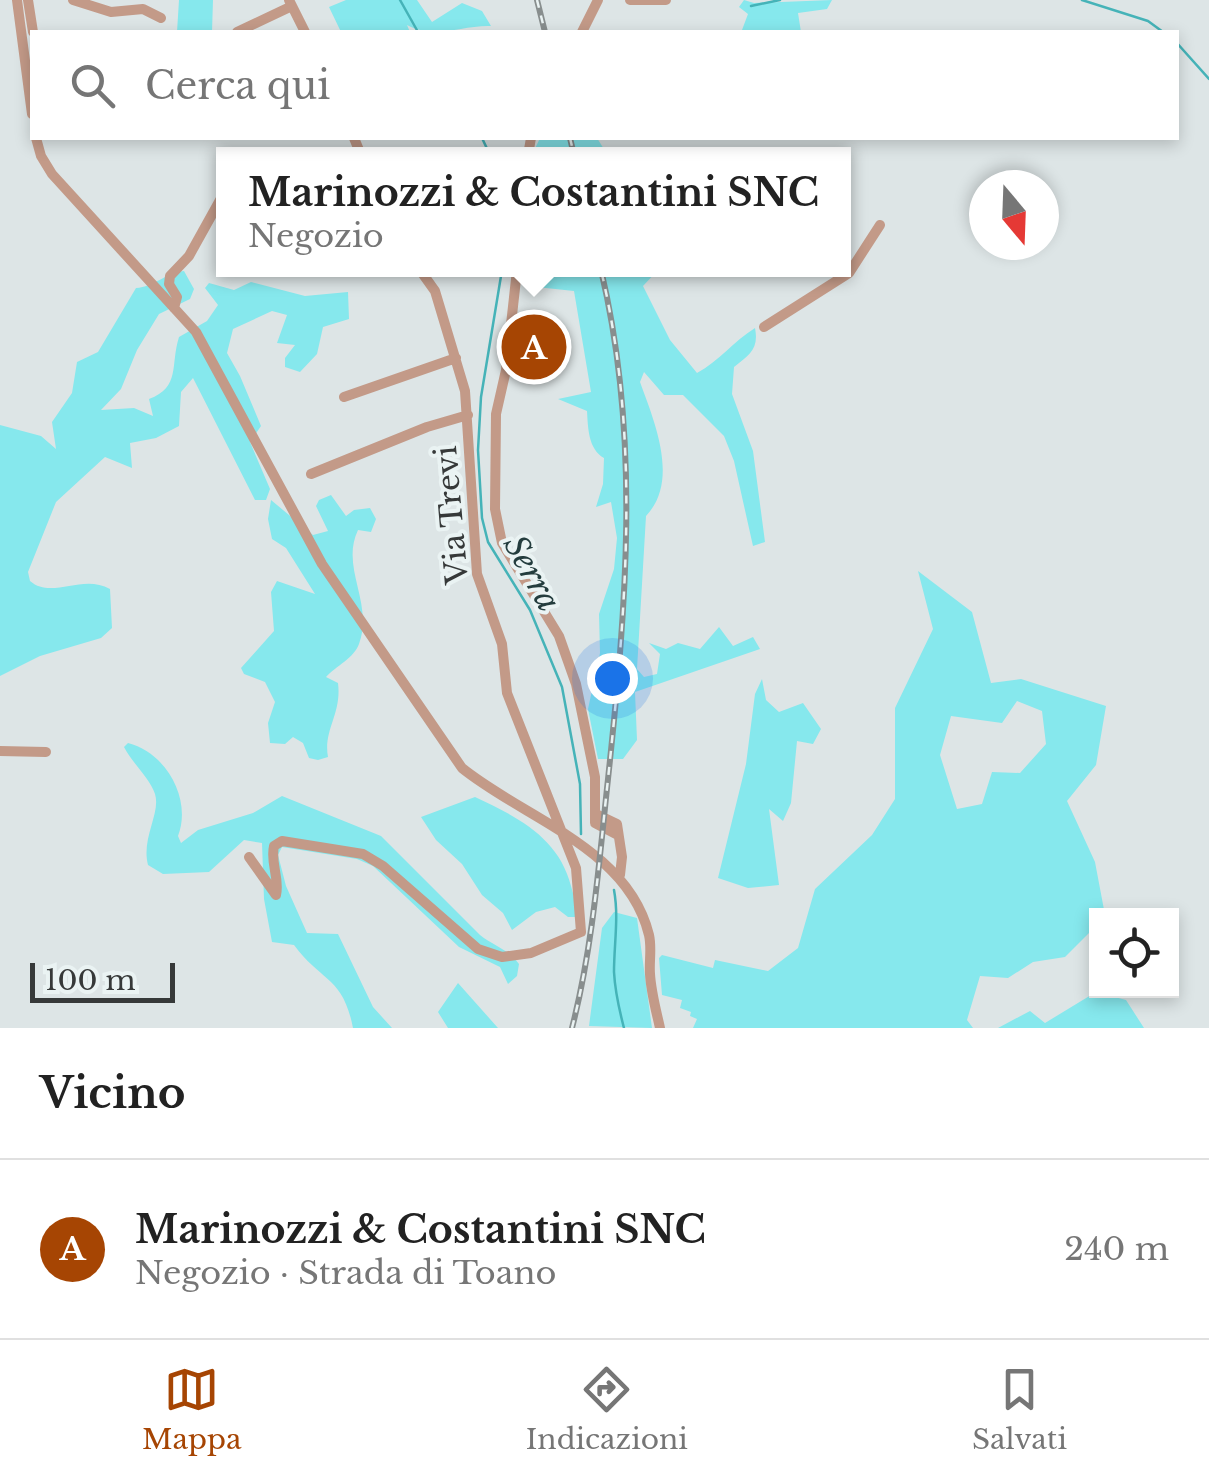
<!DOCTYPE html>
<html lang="it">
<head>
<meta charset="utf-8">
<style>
	body { margin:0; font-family:"Libre Baskerville",serif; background:#f2f2f2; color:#222 }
	.controls { position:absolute; right:30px; bottom:30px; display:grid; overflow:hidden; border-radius:0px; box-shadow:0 5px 15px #0003 }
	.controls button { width:90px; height:90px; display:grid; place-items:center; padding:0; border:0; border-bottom:2px solid #e0e0e0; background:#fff; color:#222; font:50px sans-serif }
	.compass { position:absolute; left:969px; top:170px; width:90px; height:90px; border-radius:50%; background:#fff; box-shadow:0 5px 15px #0003; rotate:161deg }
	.scale { position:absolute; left:30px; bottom:25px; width:145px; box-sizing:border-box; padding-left:10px; border:5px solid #363939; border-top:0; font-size:28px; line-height:35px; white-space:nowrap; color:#363939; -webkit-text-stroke:8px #eaf3f3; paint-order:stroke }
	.you { position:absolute; left:612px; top:678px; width:35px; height:35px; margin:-25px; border:8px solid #fff; border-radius:50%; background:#1a73e8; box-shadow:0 0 0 15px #1a73e833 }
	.badge { display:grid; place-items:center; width:65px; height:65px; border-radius:50%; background:#a64503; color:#fff; font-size:32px; font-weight:700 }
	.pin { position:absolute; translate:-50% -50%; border:5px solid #fff; box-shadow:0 2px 10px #0006 }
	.popup { position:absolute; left:216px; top:147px; width:635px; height:130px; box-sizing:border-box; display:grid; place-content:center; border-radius:0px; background:#fff; filter:drop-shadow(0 2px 8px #0005); font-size:32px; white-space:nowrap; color:#767676 }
	.popup b { font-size:38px; color:#222 }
	.popup::after { content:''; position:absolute; left:50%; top:100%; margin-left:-20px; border:20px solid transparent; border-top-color:#fff }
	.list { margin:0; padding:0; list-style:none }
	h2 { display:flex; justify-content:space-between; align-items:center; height:130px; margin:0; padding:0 40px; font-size:42px }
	h2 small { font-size:32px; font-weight:400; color:#767676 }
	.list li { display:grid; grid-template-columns:65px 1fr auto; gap:30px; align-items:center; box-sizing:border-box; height:180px; padding:0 40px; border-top:2px solid #e0e0e0 }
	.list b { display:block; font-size:38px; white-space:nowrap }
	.list p { margin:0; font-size:32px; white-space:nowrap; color:#767676 }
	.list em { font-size:32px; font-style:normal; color:#767676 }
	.icon { flex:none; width:55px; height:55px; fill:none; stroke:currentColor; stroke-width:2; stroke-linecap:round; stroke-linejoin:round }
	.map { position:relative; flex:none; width:1209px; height:1028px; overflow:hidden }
	.search { position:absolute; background:#fff; box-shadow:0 5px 15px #0003; left:30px; right:30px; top:30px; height:110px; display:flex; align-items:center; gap:25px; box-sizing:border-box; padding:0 35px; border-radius:0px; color:#767676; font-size:38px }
	.sheet { height:310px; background:#fff }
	nav { display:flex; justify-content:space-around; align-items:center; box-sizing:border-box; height:140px; border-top:2px solid #e0e0e0; background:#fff; font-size:28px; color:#767676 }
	nav a { display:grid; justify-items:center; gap:5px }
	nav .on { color:#a64503 }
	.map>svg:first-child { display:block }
	.green { fill:#86e8ed; fill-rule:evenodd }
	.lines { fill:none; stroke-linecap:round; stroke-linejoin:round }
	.stream { stroke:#45b3b8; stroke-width:2.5 }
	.minor { stroke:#c39a88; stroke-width:10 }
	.rail-casing { stroke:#888e8e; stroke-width:6 }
	.rail { stroke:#eaf3f3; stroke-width:2.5; stroke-dasharray:8; stroke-linecap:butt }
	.labels { text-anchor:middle; stroke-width:8; stroke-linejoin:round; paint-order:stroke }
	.street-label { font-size:30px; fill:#363939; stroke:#eaf3f3 }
	.water-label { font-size:32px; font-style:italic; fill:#243d3e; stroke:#eaf3f3 }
</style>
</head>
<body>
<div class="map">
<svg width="1209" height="1028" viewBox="0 0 1209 1028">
	<rect width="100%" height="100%" fill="#dde5e6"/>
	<path class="green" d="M179,0H213L212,32H177Z
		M346,0H417L432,22L462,3L482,11L491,26C461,25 435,40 407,25L410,32H341L329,7Z
		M744,0L754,3L832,0L827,9L798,13L801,32H738L742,30L748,14L739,7Z
		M540,138H597L607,154L532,155Z
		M521,270H658L643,286L670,340L697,373C719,361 734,341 755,328C759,349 750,354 734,367L732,394L753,451L765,542L753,546L734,461L724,436L683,395H664L644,372L640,382C654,421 680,480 646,516L637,669L644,677L657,674L660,654L649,643L666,649L678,643L700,649L719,627L733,646L753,637L760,649L635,692L637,740L623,759H598L588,709L600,653L599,614L614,569L617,538L611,502L596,507L603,484L604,458C588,449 588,427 587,411L558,399L591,392L574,291L527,286Z
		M184,271L194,289L190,299L159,314L137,350L121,389L101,410L134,408L153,416L149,399C181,387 170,365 179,337L207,321L218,305L205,288L209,283L234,290L251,282L305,296L348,292L349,319L323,327L317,354L300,372L285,367V358L295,345L277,343L287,315L272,311L233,329L227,353L240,376L261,426L250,442L270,489L266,500H255L193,378L181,392L179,426L156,438L130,443L132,468L105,457L56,502L28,572L30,581C52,600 82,573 110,589L112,628L101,638L40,656L0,676V425L41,436L56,449L52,422L72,393L77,362L98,352L136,288C154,287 165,273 184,271Z
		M331,495L346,516L354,510L370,508L376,519L371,532L358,530C340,568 374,602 359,644C354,658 336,666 326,677L338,683C342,714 323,730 328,757L318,760L309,758L303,743L293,737L285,744L270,743L268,723L275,702L265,682L244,674L241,668L274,631L271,592L277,581L315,594L286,548L272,539L268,519L271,500L313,535L328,531L316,506L319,500Z
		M918,571L972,612L991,683L1021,679L1106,706L1096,765L1067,801L1095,862L1105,915L1096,916V926L1065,957L1033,962L1008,978L980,976L967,1020L973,1028H693L697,1019L690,1016L691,1012L680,1008L682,1000L662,995L659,958L662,955L713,968L715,960L768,971L798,948L815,889L872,835L895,799V708L933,629ZM1017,701L1042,711L1046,744L1020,773L992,772L982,804L957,809L940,755L951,716L1002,723Z
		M762,679L766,700L779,712L803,703L821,729L813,744L797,741L791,803L783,821L769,809L779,885L748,888L718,878L746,764L755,694Z
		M128,743C167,753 192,800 178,836L181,843L198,830L253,813L282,796L381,836L480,935C494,946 508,949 519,964L517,976L508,984L500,967L459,947L373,866L357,859L282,847L278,855L286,886L307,933L338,934L373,1007L392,1028H353C343,976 321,982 294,945L272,942L264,899L262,843L244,840L209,872L163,874L148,865C141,838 161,813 155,794C150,778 132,763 124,747Z
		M475,797C518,817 559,838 571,886C574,897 577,906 575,917H568L555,907L536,912L512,930L503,913L482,895L462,864L436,840L421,817Z
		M614,912L637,918L652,1028L589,1026L602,928Z
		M458,983L498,1028H448L438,1012Z
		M1096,992L1126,1000L1144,1028H998L1030,1011L1045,1023Z"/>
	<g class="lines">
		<path class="stream" d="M400,0L418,32
			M1082,0L1148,21L1163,32
			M751,6L780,0
			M1176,42L1209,79
			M482,138L490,155
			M502,270L481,397L478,450L482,518L488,542L530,610L562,687L580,784L581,834
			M614,890C619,917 614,944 614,972C615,991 619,1009 624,1028"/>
		<path class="minor" d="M17,0L32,114
			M28,0L33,32
			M73,0L111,12L143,9L161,18
			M289,0L305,32
			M630,0H666
			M237,32L292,6
			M582,32L598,0
			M36,138L41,156L52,174L196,332L322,564L462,768C525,819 628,848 649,935C652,948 649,961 650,974C651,992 656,1010 660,1028
			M354,138L361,155
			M528,155L531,138
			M517,270L506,370L496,414L495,509L502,543L559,636L576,684L595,777V823L618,835
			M174,308L177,297L169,284L170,276L189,256L224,193
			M764,327L849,273L880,225
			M344,397L456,358
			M311,474L427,427L468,415
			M0,751L46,752
			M596,814L617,824L622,857L620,875
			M249,857L276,895C280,878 270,864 274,846L282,841L363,854L383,866L478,949L502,957L531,953L581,932L576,868L507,693L502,644L477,574L465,391L435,291L420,270"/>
		<g class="rail-casing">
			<path id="rail" d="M537,0L545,32
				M570,138L574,155
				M572,1028C593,946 599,862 608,779C626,609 641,438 601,270"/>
		</g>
		<use href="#rail" class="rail"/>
	</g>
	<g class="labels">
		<g class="street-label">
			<text transform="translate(452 515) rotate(-95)" y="10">Via Trevi</text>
		</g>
		<g class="water-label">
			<text transform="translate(532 573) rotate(61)" y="11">Serra</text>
		</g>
	</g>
</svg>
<div class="controls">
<button><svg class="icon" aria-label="locate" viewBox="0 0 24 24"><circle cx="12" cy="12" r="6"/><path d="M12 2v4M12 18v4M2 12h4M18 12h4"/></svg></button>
</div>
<svg class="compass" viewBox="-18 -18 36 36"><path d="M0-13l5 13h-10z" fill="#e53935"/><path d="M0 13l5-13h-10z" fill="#767676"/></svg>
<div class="scale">100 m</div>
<div class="you"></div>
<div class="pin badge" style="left:534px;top:347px">A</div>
<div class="popup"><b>Marinozzi &amp; Costantini SNC</b>Negozio</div>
<div class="search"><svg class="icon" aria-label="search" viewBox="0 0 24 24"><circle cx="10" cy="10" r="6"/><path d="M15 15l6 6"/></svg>Cerca qui</div>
</div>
<section class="sheet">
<h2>Vicino<small></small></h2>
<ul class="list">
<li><span class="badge">A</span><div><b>Marinozzi &amp; Costantini SNC</b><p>Negozio · Strada di Toano</p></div><em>240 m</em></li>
</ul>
</section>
<nav>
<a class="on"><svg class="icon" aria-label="map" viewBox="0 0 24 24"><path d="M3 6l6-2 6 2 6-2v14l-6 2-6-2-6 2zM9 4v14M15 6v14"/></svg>Mappa</a>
<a><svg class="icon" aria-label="directions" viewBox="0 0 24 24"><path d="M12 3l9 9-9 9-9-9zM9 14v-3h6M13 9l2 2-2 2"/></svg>Indicazioni</a>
<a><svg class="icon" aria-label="saved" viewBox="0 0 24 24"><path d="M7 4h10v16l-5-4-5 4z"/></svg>Salvati</a>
</nav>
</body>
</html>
